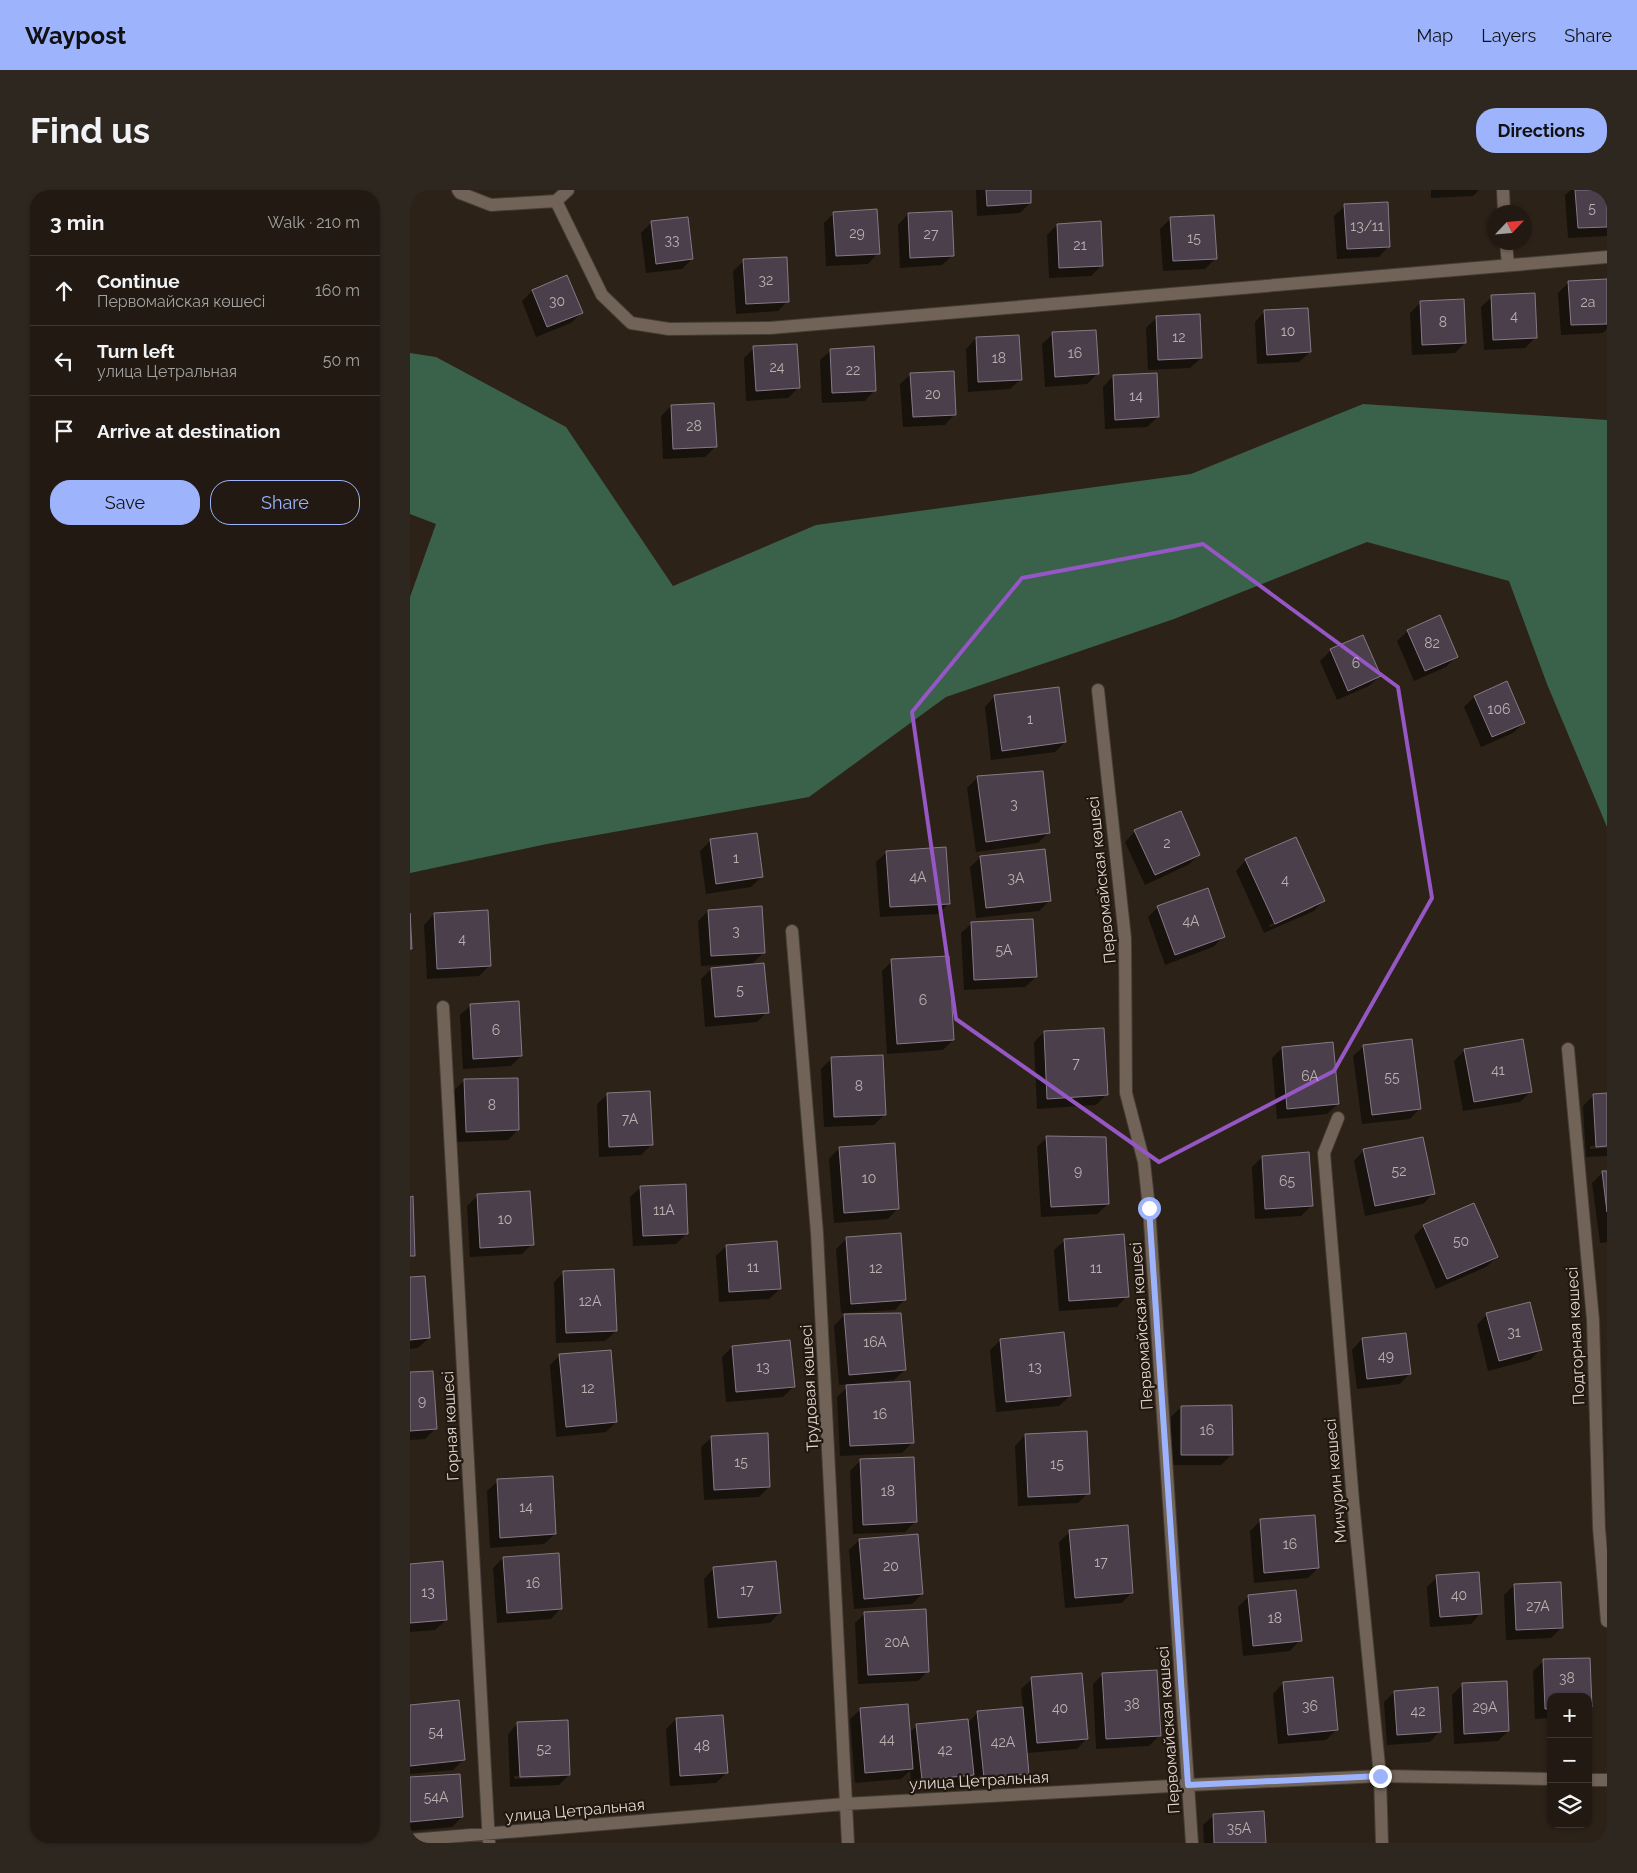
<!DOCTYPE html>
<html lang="en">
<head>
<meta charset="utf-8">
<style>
	body { margin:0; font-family:Raleway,sans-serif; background:#2e2720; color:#f1f3f6 }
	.controls { position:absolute; right:15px; bottom:15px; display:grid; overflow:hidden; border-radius:10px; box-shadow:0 1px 4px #0004 }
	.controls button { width:45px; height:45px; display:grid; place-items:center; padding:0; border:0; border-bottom:1px solid #3f3832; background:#221a12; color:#f1f3f6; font:25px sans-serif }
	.compass { position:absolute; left:1077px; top:15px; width:45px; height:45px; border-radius:50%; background:#221a12; box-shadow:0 1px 4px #0004; rotate:64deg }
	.stop { position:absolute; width:15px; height:15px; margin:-11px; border:4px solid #9db4fd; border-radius:50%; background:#fff }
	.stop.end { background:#9db4fd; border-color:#fff; box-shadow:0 1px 5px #0008 }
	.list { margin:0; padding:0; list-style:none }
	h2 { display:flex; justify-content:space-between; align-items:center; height:65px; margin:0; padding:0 20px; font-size:21px }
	h2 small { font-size:16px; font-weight:400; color:#a2a19f }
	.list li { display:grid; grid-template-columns:32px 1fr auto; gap:15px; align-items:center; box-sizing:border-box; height:70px; padding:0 20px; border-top:1px solid #3f3832 }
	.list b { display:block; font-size:19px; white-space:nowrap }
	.list p { margin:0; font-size:16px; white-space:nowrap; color:#a2a19f }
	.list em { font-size:16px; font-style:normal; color:#a2a19f }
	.actions { display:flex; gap:10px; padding:15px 20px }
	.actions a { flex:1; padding:11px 0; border:1px solid #9db4fd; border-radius:20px; text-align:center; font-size:18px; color:#9db4fd }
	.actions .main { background:#9db4fd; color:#111 }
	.icon { flex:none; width:28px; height:28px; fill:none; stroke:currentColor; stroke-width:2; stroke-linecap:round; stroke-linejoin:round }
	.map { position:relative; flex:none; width:1197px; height:1653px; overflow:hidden; border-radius:20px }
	header { display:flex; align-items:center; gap:30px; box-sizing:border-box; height:70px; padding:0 25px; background:#9db4fd; color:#111 }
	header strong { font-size:24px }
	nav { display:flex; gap:28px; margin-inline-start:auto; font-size:18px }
	.intro { display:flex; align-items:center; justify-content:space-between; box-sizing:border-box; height:120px; padding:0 30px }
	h1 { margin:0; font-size:35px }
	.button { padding:12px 22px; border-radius:20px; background:#9db4fd; color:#111; font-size:18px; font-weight:700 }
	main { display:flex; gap:30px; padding:0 30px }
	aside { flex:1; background:#221a12; border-radius:20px; box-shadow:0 1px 4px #0004 }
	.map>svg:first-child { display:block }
	.forest { fill:#3a614a }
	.shadow { fill:#0007; fill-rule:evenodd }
	.building { fill:#4a3f4b; stroke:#857987 }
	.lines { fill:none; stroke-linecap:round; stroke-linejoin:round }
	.minor-casing { stroke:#453c35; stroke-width:14 }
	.minor { stroke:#716358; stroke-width:12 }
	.route { stroke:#9db4fd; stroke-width:6 }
	.marked { fill:none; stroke:#9457c3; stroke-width:4; stroke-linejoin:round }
	.labels { text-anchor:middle; stroke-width:4.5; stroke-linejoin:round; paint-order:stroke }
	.number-label { font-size:14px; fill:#bab1af }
	.street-label { font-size:16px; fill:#dfd7d0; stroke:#23180f }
</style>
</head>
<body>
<header>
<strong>Waypost</strong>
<nav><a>Map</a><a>Layers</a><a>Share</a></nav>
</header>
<div class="intro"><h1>Find us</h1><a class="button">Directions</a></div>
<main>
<aside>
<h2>3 min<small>Walk · 210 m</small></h2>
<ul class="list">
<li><svg class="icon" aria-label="ahead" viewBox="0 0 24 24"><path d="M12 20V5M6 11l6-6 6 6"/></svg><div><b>Continue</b><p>Первомайская көшесі</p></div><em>160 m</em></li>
<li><svg class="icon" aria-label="left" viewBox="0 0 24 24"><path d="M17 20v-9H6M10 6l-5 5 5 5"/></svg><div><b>Turn left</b><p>улица Цетральная</p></div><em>50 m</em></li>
<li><svg class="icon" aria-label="arrive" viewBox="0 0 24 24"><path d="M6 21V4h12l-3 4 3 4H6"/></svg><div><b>Arrive at destination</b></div></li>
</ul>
<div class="actions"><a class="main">Save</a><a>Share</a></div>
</aside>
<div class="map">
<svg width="1197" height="1653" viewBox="0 0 1197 1653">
	<rect width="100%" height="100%" fill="#2d2218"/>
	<path class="forest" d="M0,163L26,167L156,237L263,396L406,335L781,284L953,214L1197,230V637L1137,494L1099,391L957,352L764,429L536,507L399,607L137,654L0,683V407L26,334L0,324Z"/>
	<path class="shadow" d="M566,0H619L620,13L610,23L567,26Z
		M1021,0H1069L1063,6L1021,8Z
		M1161,0H1197V46L1158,48L1155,5Z
		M935,16L979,56L969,67L927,69L924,26Z
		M424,23L468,63L458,74L416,76L414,33Z
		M498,24L543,65L532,75L490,78L488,35Z
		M761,28L805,69L795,79L753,81L750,39Z
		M242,32L282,69L272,79L236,83L231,43Z
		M647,35L692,75L681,86L639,88L637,45Z
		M334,71L378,111L368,121L326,124L323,81Z
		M1197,90V139L1193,143L1151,145L1148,103L1159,92Z
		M122,101L171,123L161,133L126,147L112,111Z
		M1082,107L1126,147L1115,158L1074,160L1071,117Z
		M1011,112L1055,153L1045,163L1002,165L1000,123Z
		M855,121L900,162L889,172L847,174L845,132Z
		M747,127L791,168L780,178L738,180L736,138Z
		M643,144L687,184L677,194L635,197L632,154Z
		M566,148L611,189L600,199L558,202L556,159Z
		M344,158L388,198L378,208L336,211L334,168Z
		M421,160L465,200L455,211L412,213L410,170Z
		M501,184L545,224L535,235L493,237L490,194Z
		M703,186L748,227L737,237L695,239L693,197Z
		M261,216L305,257L295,267L253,269L251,226Z
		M998,441L1047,466L1036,477L1004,491L987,451Z
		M921,460L970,486L959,496L927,510L910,471Z
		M585,506L655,552L645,562L581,570L575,517Z
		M1064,507L1114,533L1103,543L1071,557L1054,517Z
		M568,587L639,642L628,653L566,662L557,598Z
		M725,641L789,665L778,675L735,695L715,652Z
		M300,651L351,687L341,697L296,704L290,661Z
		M477,662L539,713L528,724L470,727L466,672Z
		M571,667L640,710L629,721L566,728L560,677Z
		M836,670L914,710L904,721L854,743L826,681ZM903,715V718L860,737L859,735Z
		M748,717L814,746L803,757L755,775L738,727Z
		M298,721L354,762L343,773L291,776L288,731Z
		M24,724L80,775L69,786L17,789L14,735Z
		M562,733L626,787L615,797L554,800L551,743Z
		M482,771L543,850L533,860L477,864L472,781Z
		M301,779L357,822L347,832L295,837L291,789Z
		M61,815L111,866L101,876L53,879L50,825Z
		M634,842L696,905L686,915L627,919L624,852Z
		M954,856L1010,918L1000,929L952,934L943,866Z
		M872,858L928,914L917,924L867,929L862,868Z
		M1055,860L1121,901L1110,912L1053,921L1044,871Z
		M422,868L475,924L464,935L414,937L411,879Z
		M55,890L108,940L98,950L46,952L44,900Z
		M198,904L241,955L231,965L189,967L187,914Z
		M1184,905L1197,955L1180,956V959L1197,958V966L1176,967L1173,916Z
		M637,947L698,1014L687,1024L631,1027L627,957Z
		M429,958L488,1018L478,1029L424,1033L419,969Z
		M954,960L1023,1004L1013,1014L955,1026L944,971Z
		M852,967L901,1016L891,1026L845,1029L842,977Z
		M1197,982V1052L1190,1053L1182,993L1192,983Z
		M231,997L277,1043L266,1054L223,1056L220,1007Z
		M68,1005L122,1054L112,1064L60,1067L57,1016Z
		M1014,1036L1087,1067L1076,1077L1026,1099L1004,1046Z
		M437,1048L495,1109L485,1120L437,1123V1125L495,1180L484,1190L429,1195L424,1136L436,1123H431L426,1059Z
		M655,1050L717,1106L707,1117L649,1121L644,1060Z
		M316,1056L370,1099L359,1109L309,1112L306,1066Z
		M154,1082L206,1141L195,1151L146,1153L144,1092Z
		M0,1088L19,1148L8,1158L0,1159Z
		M1077,1124L1130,1160L1120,1170L1078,1181L1067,1135Z
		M952,1149L1000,1183L990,1194L947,1199L942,1160Z
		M591,1150L660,1206L649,1216L586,1222L580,1160Z
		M322,1157L383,1197L373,1207L316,1212L312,1167Z
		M150,1165L206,1232L196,1242L146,1247L140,1175Z
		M0,1183L25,1239L15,1249L0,1250Z
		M437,1197L503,1252L492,1263L430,1266L427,1207Z
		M771,1217L822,1264L811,1275H761V1227Z
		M615,1245L678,1303L668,1313L608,1316L605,1256Z
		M302,1247L359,1297L349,1307L294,1310L291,1257Z
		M450,1271L506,1331L495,1342L443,1344L440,1281Z
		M88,1291L145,1344L134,1354L80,1358L77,1301Z
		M850,1331L908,1378L898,1388L844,1393L840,1341Z
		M660,1342L722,1402L712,1413L655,1418L649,1352Z
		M449,1350L512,1404L502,1414L444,1419L439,1360Z
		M93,1368L151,1418L141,1429L87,1433L83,1378Z
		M0,1375L36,1430L25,1440L0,1442Z
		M304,1378L370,1422L360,1433L298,1438L294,1389Z
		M1027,1387L1071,1423L1061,1434L1020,1437L1017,1397Z
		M1104,1395L1152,1437L1141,1448L1096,1450L1094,1405Z
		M838,1407L890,1450L880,1461L833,1466L828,1417Z
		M455,1423L518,1481L508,1491L448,1494L445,1433Z
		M1179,1469L1181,1517L1178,1519V1507H1141V1528L1125,1529L1123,1481L1134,1471Z
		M693,1484L750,1545L739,1556L686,1559L683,1494Z
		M622,1489L677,1548L667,1559L616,1563L618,1583L608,1594L564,1598L562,1584L552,1595L502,1599L500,1581L491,1589L445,1593L440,1529L451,1519L499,1543L507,1536L558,1533L568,1522L613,1518L611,1499Z
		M873,1493L927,1539L916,1550L868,1554L863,1504Z
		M1052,1495L1098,1541L1088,1551L1044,1554L1042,1505Z
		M984,1502L1030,1541L1020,1552L977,1555L974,1512Z
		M0,1516L53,1570L43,1580L0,1584Z
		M266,1529L316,1583L306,1593L260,1596L256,1539Z
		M108,1533L159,1585L149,1595L100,1597L98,1544ZM150,1584V1587L104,1589V1586Z
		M0,1589L52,1627L42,1637L0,1641Z
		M804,1625L854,1653H794L793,1635Z"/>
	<path class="building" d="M576,0H621V13L577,16Z
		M1165,0H1197V37L1168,38Z
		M978,12L980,57L937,59L934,14Z
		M467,19L470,64L426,66L423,22Z
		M542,21L544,66L500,68L498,23Z
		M804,25L807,69L763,71L760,27Z
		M278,27L283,69L246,74L241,31Z
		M691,31L693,76L649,78L647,34Z
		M377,67L379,112L336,114L333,69Z
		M157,85L173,123L137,137L122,100Z
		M1197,89V134L1161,135L1158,91Z
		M1125,103L1127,148L1083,150L1081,105Z
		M1054,109L1056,153L1012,155L1010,111Z
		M898,118L901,162L857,165L854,120Z
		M790,124L792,168L748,170L746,126Z
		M686,140L689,184L645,187L642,142Z
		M609,145L612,190L568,192L566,147Z
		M387,154L390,198L346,201L343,156Z
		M464,156L466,201L422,203L420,159Z
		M544,181L546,225L503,227L500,183Z
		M747,183L749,227L705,230L703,185Z
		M304,213L307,257L263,259L261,215Z
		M1030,425L1048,467L1015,481L997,440Z
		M953,445L971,486L938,501L920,459Z
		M1097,491L1115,533L1082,547L1064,506Z
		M649,497L656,552L592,561L584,505Z
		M633,581L640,643L576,652L567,586Z
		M771,621L790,665L745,685L724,640Z
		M347,643L353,687L306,694L300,649Z
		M886,647L915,711L865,734L835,669Z
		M536,657L540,714L480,717L476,661Z
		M635,659L641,711L576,718L570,666Z
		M798,698L815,747L765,765L747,716Z
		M352,716L355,763L301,766L298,720Z
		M78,720L81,776L27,779L24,723Z
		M0,723L2,759H0Z
		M623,729L627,787L564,790L561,732Z
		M539,766L544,850L487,854L481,769Z
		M354,773L359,823L305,827L301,778Z
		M109,811L112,866L63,869L60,814Z
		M694,838L698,905L637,909L634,841Z
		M1002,849L1011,919L962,925L953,855Z
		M1113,849L1122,902L1064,912L1054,859Z
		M923,852L929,914L877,919L872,857Z
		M473,865L476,925L424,927L421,867Z
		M108,888L109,940L56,942L54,889Z
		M240,901L243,955L199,957L197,903Z
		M1197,903V956L1186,957L1183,904Z
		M636,946L696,947L699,1014L641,1017Z
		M1013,947L1025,1004L965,1016L953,959Z
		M485,953L489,1019L434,1023L429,957Z
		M899,962L903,1016L855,1019L852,966Z
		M1192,981H1197V1022Z
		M276,994L278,1044L233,1046L230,996Z
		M120,1001L124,1055L70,1058L67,1004Z
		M3,1006L5,1066H0V1007Z
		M1064,1013L1088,1067L1037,1089L1013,1035Z
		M491,1043L496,1110L441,1114L436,1047Z
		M714,1044L719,1107L659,1111L654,1049Z
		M367,1051L371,1099L319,1102L316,1055Z
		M204,1079L207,1141L156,1143L153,1081Z
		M15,1086L20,1148L0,1150V1087Z
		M1120,1112L1132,1160L1089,1171L1076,1123Z
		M491,1123L496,1180L439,1185L434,1124Z
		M654,1142L661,1206L596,1212L590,1149Z
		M996,1143L1001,1184L957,1189L952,1148Z
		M380,1150L385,1197L326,1202L322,1156Z
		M201,1160L207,1232L156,1237L149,1164Z
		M23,1181L27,1239L0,1241V1182Z
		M500,1191L504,1253L440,1256L436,1195Z
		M822,1215L823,1265H771V1216Z
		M677,1241L680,1304L618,1307L615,1244Z
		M358,1243L360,1297L304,1300L301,1246Z
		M504,1267L507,1332L453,1335L450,1269Z
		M143,1286L146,1344L90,1348L87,1289Z
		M905,1325L909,1378L854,1383L850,1329Z
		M718,1335L723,1403L665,1408L659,1340Z
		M508,1344L513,1404L454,1409L449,1349Z
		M149,1363L152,1419L97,1423L93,1367Z
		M33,1371L37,1430L0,1433V1374Z
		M366,1371L371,1423L308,1428L303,1377Z
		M1069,1382L1072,1424L1030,1427L1026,1385Z
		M1151,1392L1153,1438L1106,1440L1104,1394Z
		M886,1400L892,1451L843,1456L838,1405Z
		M516,1419L519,1482L458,1485L454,1422Z
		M1180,1468L1182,1517H1178V1507H1141V1519H1135L1133,1469Z
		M747,1480L751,1546L696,1549L692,1483Z
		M672,1483L678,1549L627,1553L621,1487Z
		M923,1487L928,1540L878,1545L873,1492Z
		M1097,1491L1099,1541L1054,1544L1052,1493Z
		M1028,1497L1031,1542L987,1545L984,1501Z
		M49,1510L55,1570L0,1576V1515Z
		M498,1514L503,1579L455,1583L450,1518Z
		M613,1517L619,1584L574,1588L567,1521Z
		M313,1525L318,1583L270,1586L266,1528Z
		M558,1529L564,1585L512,1590L506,1534Z
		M158,1530L160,1585L110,1587L107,1532Z
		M50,1584L53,1627L0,1632V1587Z
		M854,1621L856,1653H804L803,1624Z"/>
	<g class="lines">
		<g class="minor-casing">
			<path id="minor" d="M48,0L50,3L81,15L146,11L158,0
				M1093,0L1094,22
				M146,11L192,105L221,133L259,139L360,138L1197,67
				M1096,52L1098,75
				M688,500L715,748L716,903L734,972L739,1018L782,1653
				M382,741L407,1043L438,1653
				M33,817L79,1653
				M1158,859L1183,1130L1189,1338L1197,1431
				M928,928L914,963L943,1311L970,1586L972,1653
				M1178,1590H1197
				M0,1650L435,1614L779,1595L970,1586L1141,1589"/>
		</g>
		<use href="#minor" class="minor"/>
	</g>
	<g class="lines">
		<path class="route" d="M739,1018L778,1595L970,1586"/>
	</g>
	<path class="marked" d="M793,354L988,497L1022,708L924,881L749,972L546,829L502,522L612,388Z"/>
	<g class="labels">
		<g class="number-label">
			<text x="1182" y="23">5</text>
			<text x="957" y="41">13/11</text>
			<text x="447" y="48">29</text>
			<text x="521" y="49">27</text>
			<text x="784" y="53">15</text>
			<text x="262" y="55">33</text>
			<text x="670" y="60">21</text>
			<text x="356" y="95">32</text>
			<text x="147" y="116">30</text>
			<text x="1178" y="117">2а</text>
			<text x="1104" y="131">4</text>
			<text x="1033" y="137">8</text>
			<text x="878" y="146">10</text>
			<text x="769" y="152">12</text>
			<text x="665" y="168">16</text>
			<text x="589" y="173">18</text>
			<text x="367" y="182">24</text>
			<text x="443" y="185">22</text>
			<text x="523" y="209">20</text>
			<text x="726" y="211">14</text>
			<text x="284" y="241">28</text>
			<text x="1022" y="458">82</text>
			<text x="946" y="478">6</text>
			<text x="1089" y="524">106</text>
			<text x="620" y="534">1</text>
			<text x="604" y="619">3</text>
			<text x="757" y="658">2</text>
			<text x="326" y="673">1</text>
			<text x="508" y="692">4А</text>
			<text x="606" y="693">3А</text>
			<text x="875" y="695">4</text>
			<text x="781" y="736">4А</text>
			<text x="326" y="746">3</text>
			<text x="52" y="754">4</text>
			<text x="594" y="765">5А</text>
			<text x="330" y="805">5</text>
			<text x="513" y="815">6</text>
			<text x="86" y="845">6</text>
			<text x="666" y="878">7</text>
			<text x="1088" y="885">41</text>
			<text x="900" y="891">6А</text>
			<text x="982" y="892">55</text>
			<text x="449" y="901">8</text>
			<text x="82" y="920">8</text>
			<text x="220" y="934">7А</text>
			<text x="668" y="986">9</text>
			<text x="989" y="986">52</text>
			<text x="459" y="993">10</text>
			<text x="877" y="996">65</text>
			<text x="254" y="1025">11А</text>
			<text x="95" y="1034">10</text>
			<text x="1051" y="1056">50</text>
			<text x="343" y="1082">11</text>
			<text x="466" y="1083">12</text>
			<text x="686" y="1083">11</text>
			<text x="180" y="1116">12А</text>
			<text x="1104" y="1147">31</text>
			<text x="465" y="1157">16А</text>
			<text x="976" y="1171">49</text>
			<text x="353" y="1182">13</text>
			<text x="625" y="1182">13</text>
			<text x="178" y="1203">12</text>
			<text x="12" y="1216">9</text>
			<text x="470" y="1229">16</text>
			<text x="797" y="1245">16</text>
			<text x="331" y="1277">15</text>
			<text x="647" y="1279">15</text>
			<text x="478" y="1306">18</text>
			<text x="116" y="1322">14</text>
			<text x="880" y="1359">16</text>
			<text x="691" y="1377">17</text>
			<text x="481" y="1381">20</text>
			<text x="123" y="1398">16</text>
			<text x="337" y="1405">17</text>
			<text x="18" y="1407">13</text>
			<text x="1049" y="1410">40</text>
			<text x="1128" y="1421">27А</text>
			<text x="865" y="1433">18</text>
			<text x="487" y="1457">20А</text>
			<text x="1157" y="1493">38</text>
			<text x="722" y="1519">38</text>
			<text x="900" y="1521">36</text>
			<text x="1075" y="1522">29А</text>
			<text x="650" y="1523">40</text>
			<text x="1008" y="1526">42</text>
			<text x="26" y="1547">54</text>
			<text x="477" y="1554">44</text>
			<text x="593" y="1557">42А</text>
			<text x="292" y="1561">48</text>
			<text x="134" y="1564">52</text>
			<text x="535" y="1565">42</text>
			<text x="26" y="1612">54А</text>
			<text x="829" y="1643">35А</text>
		</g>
		<g class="street-label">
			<text transform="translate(691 690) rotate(-96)" y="6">Первомайская көшесі</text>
			<text transform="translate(731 1136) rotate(-94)" y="6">Первомайская көшесі</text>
			<text transform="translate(1165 1146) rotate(-93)" y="6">Подгорная көшесі</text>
			<text transform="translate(399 1198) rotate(-93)" y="6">Трудовая көшесі</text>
			<text transform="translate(40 1236) rotate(-93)" y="6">Горная көшесі</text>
			<text transform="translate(925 1291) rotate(-95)" y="6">Мичурин көшесі</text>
			<text transform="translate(758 1540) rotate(-94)" y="6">Первомайская көшесі</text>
			<text transform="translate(569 1590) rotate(-3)" y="6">улица Цетральная</text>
			<text transform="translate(165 1620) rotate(-5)" y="6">улица Цетральная</text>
		</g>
	</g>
</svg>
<div class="controls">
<button>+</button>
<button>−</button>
<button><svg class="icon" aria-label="layers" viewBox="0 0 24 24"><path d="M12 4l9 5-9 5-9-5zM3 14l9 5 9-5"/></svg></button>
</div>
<svg class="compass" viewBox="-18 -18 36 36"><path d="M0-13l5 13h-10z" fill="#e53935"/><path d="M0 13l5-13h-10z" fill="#a2a19f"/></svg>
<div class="stop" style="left:739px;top:1018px"></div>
<div class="stop end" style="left:970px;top:1586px"></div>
</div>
</main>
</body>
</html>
